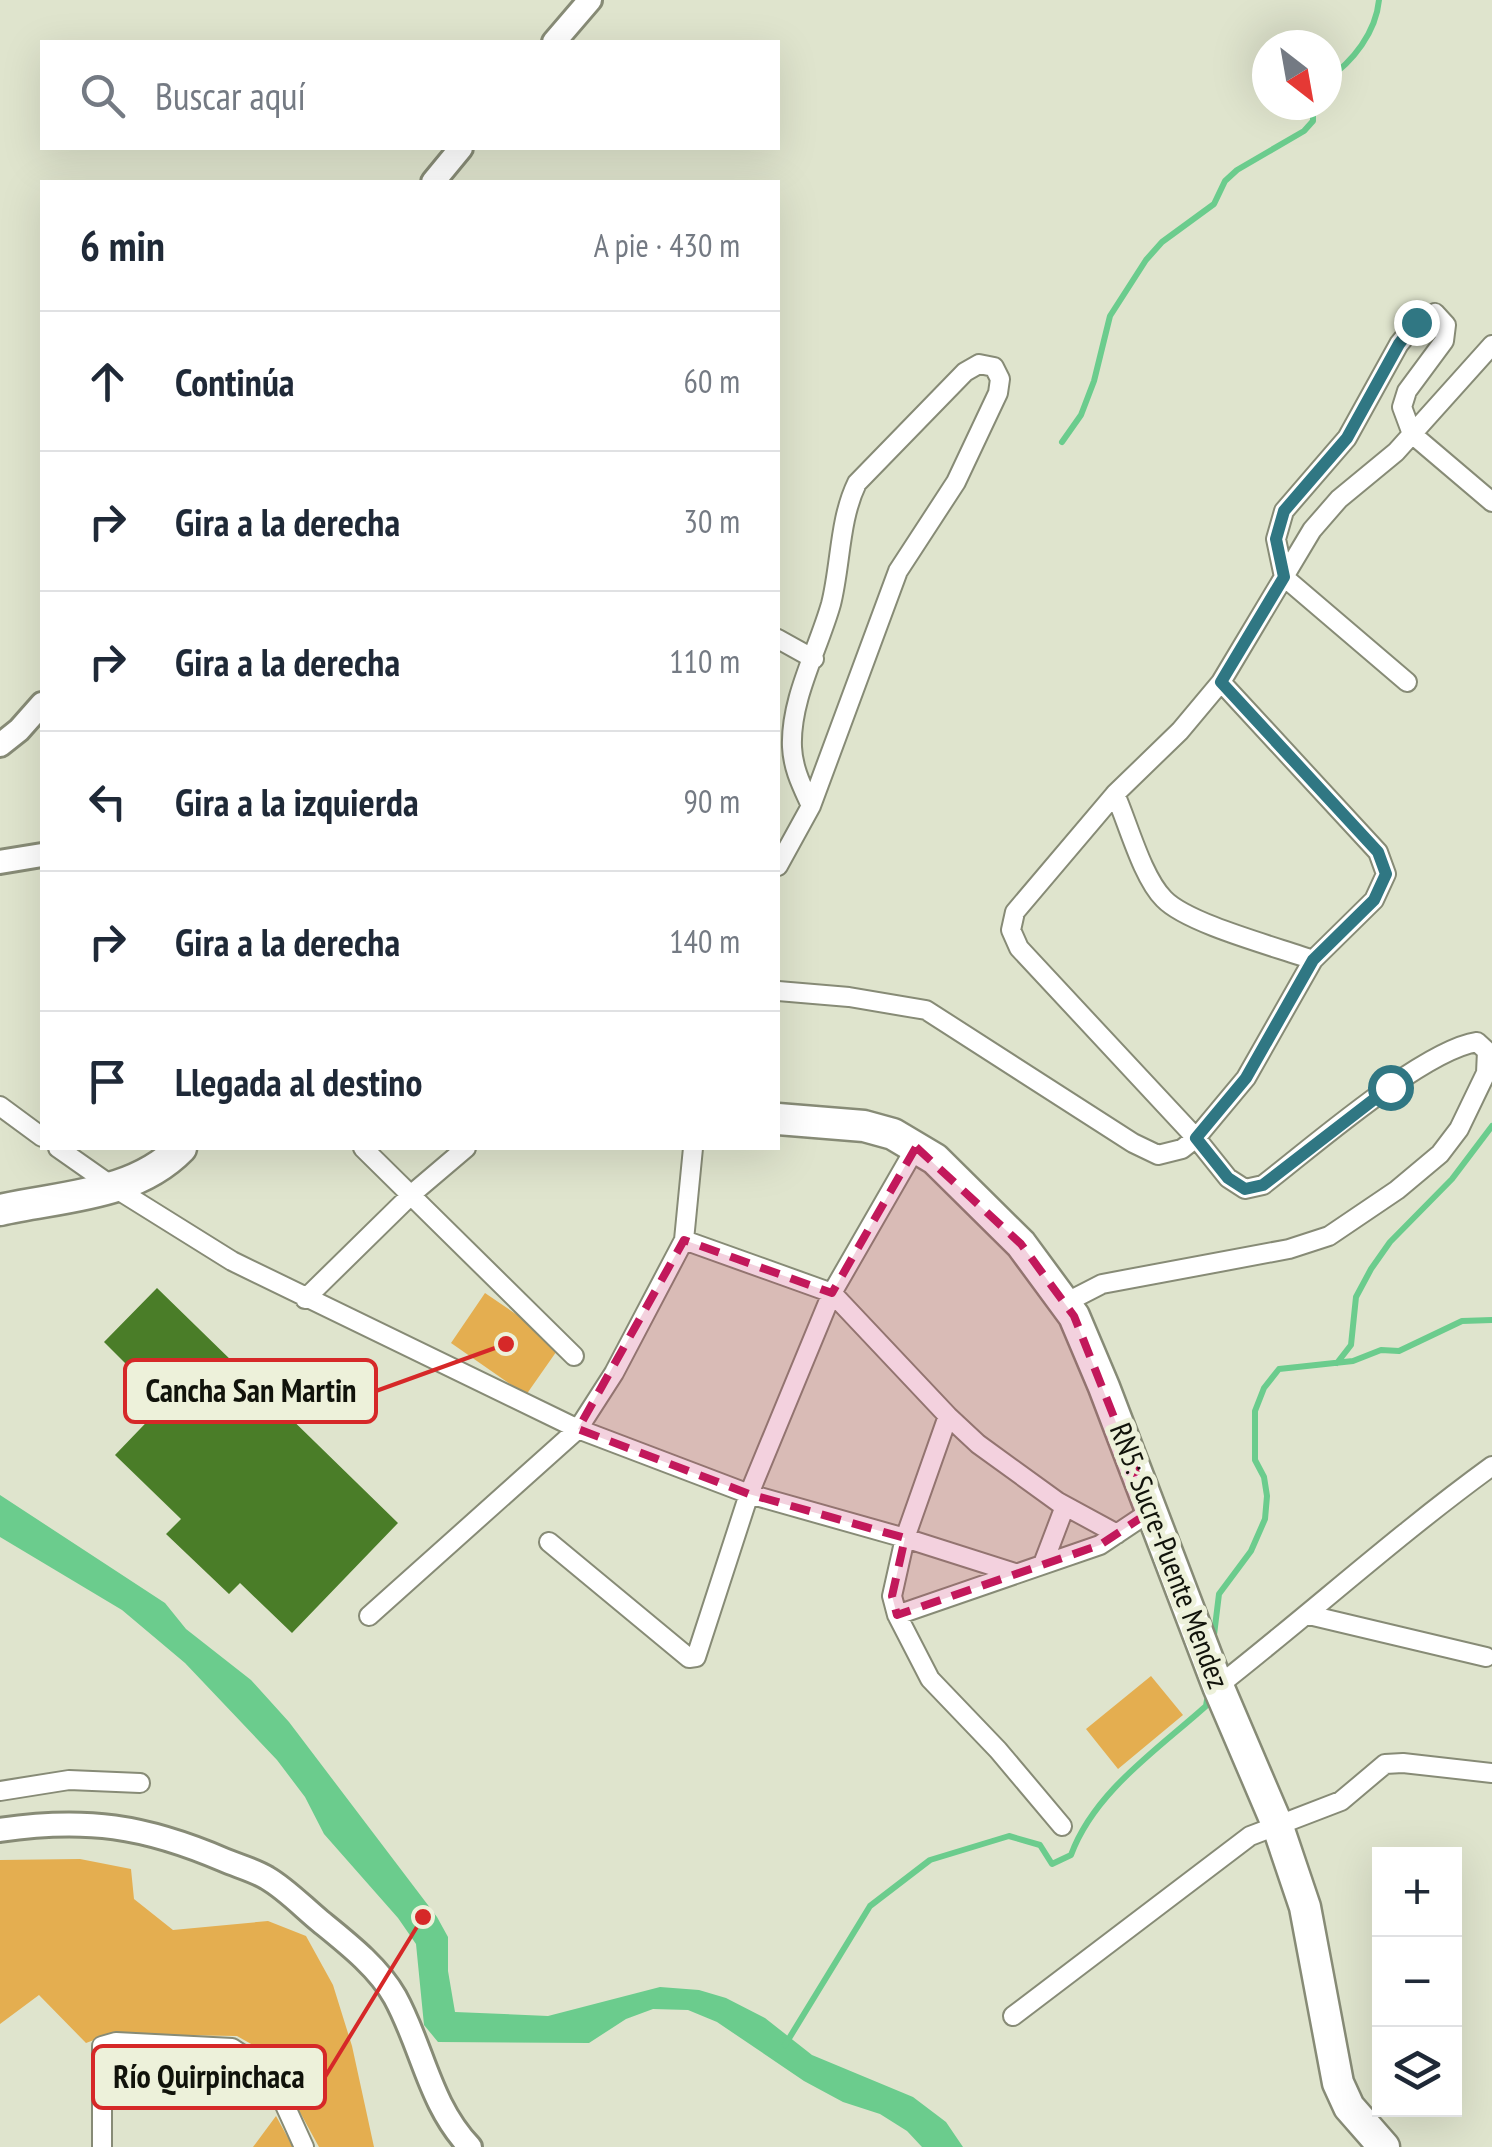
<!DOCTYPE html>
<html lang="es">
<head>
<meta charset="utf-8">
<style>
	body { margin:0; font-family:"PT Sans Narrow",sans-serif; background:#f2f2f3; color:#1f2937 }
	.controls { position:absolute; right:30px; bottom:30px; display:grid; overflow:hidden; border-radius:0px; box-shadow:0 10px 40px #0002 }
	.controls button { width:90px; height:90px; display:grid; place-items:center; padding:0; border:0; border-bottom:2px solid #e0e1e3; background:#fff; color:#1f2937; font:50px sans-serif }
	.compass { position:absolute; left:1252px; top:30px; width:90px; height:90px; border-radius:50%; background:#fff; box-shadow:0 10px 40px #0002; rotate:149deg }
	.stop { position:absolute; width:30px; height:30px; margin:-22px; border:8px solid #307783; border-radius:50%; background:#fff }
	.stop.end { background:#307783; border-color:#fff; box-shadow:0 2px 10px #0008 }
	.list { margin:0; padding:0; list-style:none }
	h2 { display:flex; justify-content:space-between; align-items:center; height:130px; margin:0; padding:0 40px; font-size:42px }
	h2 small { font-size:32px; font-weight:400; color:#747a83 }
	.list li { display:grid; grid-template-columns:65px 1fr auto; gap:30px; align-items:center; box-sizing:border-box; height:140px; padding:0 40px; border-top:2px solid #e0e1e3 }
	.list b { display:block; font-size:38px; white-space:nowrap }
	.list em { font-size:32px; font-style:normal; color:#747a83 }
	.icon { flex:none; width:55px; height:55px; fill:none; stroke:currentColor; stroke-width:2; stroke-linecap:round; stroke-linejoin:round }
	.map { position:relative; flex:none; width:1492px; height:2147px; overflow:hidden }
	.search { position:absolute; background:#fff; box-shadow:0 10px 40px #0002; left:40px; top:40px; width:740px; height:110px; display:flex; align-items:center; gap:25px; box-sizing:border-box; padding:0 35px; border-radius:0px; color:#747a83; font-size:38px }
	.panel { position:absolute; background:#fff; box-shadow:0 10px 40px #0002; left:40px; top:180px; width:740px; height:970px; border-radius:0px }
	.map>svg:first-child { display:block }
	.green { fill:#e4ae50 }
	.water { fill:#6bcc8d }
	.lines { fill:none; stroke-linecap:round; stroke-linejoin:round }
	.stream { stroke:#6bcc8d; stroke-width:6 }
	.building { fill:#4a7d28 }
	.minor-casing { stroke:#878b76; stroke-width:22 }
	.tertiary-casing { stroke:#878b76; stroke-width:28 }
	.trunk-casing { stroke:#878b76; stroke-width:35 }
	.minor { stroke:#fff; stroke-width:18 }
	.tertiary { stroke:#fff; stroke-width:22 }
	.trunk { stroke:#fff; stroke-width:30 }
	.route { stroke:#307783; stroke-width:12 }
	.marked { fill:#c2185b; fill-opacity:0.2; stroke:#c2185b; stroke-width:8; stroke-dasharray:20 12; stroke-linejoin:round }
	.labels { text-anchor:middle; stroke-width:10; stroke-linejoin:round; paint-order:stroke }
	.street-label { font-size:30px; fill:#11130b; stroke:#edf1da }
	.leader { fill:none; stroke:#d62828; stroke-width:4 }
	.callout-dot { fill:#d62828; stroke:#edf1da; stroke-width:4 }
	.callout { fill:#edf1da; stroke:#d62828; stroke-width:4 }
	.callout-label { font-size:32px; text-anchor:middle; font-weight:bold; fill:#11130b }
</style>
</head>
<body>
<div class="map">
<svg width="1492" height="2147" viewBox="0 0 1492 2147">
	<rect width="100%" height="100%" fill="#dfe4cd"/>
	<path class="green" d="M485,1293L561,1345L526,1395L451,1343Z
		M1151,1676L1183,1715L1118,1769L1086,1729Z
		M80,1859L131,1869L134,1899L173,1930L268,1921L306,1936L333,1985L352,2046L374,2147H319L279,2074L262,2050L237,2036L110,2034L86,2043L39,1995L0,2024V1860Z
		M276,2116L293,2147H253Z"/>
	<path class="water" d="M0,1495L165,1603L186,1629L251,1680L289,1722L437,1917L448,1937V1971L455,2012L548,2016L660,1987L699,1990L726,1998L765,2018L812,2055L913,2097L946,2122L963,2147H922L907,2131L880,2114L843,2102L804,2081L717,2022L688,2010L653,2009L626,2019L589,2043L438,2042L424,2025L416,1944L398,1918L324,1834L305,1797L277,1760L185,1663L122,1610L0,1537Z"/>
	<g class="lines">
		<path class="stream" d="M1327,79C1353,62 1376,32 1379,0
			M1062,442L1081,415L1094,381L1110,316L1146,260L1162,242L1214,204L1225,181L1237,170L1304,131L1313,121V105
			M1337,1363L1351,1345L1356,1297L1371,1269L1390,1242L1452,1179L1492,1126
			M1214,1635L1219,1594L1251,1551L1265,1519L1267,1496L1264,1477L1255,1460V1411L1264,1388L1279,1369L1353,1361L1381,1350L1399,1351L1462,1321L1492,1320
			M785,2045L870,1906L930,1860L1009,1836L1040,1845L1052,1864L1071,1855C1094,1792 1157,1750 1206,1706L1207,1700"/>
	</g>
	<path class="building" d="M157,1288L398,1523L292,1633L240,1583L229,1594L166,1534L181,1519L115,1455L165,1403L104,1342Z"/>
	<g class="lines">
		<g class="minor-casing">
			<path id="minor" d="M778,639L814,659
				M1407,682L1284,577L1276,539L1284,511L1347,438L1399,344L1416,323L1435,313L1446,325L1444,341L1407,391L1402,407L1412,434L1492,502
				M778,866L811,806L898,571L956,482L998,393L1000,379L994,367L979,364L965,372L857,483C839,520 841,564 831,604C818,650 790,699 792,747C793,769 802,786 811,806
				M1313,960C1277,947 1188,924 1164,899C1142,877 1128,823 1115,794L1180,731L1221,682L1312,530L1339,499L1396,452L1492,345
				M778,991L849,997L926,1010L1133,1143L1158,1155L1182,1149L1196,1138L1246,1078L1313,960L1374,900L1386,874L1378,852L1221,682
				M0,1106L42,1137
				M58,1148L115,1188L232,1261L578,1429L749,1494L905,1538L1015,1573
				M363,1148L574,1356
				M684,1240L832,1293L948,1416L978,1444L1058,1502L1117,1534
				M305,1299L413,1193L466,1148
				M1065,1303L1102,1284L1289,1249L1329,1236L1397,1190L1440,1154L1459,1129L1486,1073L1487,1051L1477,1042C1423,1050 1310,1149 1263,1185L1245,1189L1228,1178L1196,1138L1019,948L1011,930L1015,912L1115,794
				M948,1416L905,1538L892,1596L897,1615L930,1679L998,1750L1062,1826
				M549,1542L689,1658L696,1657L749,1494L832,1293L916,1147
				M1043,1564L1065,1506
				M897,1615L1100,1545L1151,1511
				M1309,1615L1486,1657
				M369,1616L578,1429L614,1373L684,1240L693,1148
				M1218,1686C1310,1614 1397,1535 1492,1466
				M0,1791L69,1780L140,1783
				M1013,2016L1250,1836L1341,1801L1385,1764L1403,1763L1492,1773
				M102,2147V2046L116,2042L232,2048L255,2063L279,2092L304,2147"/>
		</g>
		<g class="tertiary-casing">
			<path id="tertiary" d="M554,42L590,0
				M433,182L461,148
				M0,745L19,730L42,704
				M0,862L42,855
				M0,1830C85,1817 145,1826 224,1860C238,1866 254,1870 267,1878C286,1889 303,1907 320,1921C347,1943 378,1967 395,1997C423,2048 429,2104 470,2147"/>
		</g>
		<g class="trunk-casing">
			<path id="trunk" d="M778,1119L864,1126L893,1134L935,1159L1021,1244L1074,1316L1104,1387L1218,1686L1277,1824L1305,1907L1338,2083L1349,2107L1384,2147
				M0,1210C62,1196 134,1196 181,1148"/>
		</g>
		<use href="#minor" class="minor"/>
		<use href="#tertiary" class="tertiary"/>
		<use href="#trunk" class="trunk"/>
	</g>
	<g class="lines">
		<path class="route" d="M1390,1087L1263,1185L1245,1189L1228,1178L1196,1138L1246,1078L1313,960L1374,900L1386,874L1378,852L1221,682L1284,577L1276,539L1284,511L1347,438L1399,344L1416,322"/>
	</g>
	<path class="marked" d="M916,1147L1021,1244L1074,1316L1151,1511L1100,1545L897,1615L892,1596L905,1538L749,1494L578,1429L684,1240L832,1293Z"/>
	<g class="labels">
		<g class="street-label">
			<text transform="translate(1169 1556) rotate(69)" y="10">RN5: Sucre-Puente Mendez</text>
		</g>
	</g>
	<path class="leader" d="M506 1344L376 1391M423 1917L325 2077"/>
	<g class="callout-dot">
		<circle cx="506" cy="1344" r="10"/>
		<circle cx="423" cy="1917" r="10"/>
	</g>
	<g class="callout">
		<rect x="125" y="1360" width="251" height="62" rx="10"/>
		<rect x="93" y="2046" width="232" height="62" rx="10"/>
	</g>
	<g class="callout-label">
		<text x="251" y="1402">Cancha San Martin</text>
		<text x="209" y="2088">Río Quirpinchaca</text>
	</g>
</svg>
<div class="controls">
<button>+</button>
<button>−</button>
<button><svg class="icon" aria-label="layers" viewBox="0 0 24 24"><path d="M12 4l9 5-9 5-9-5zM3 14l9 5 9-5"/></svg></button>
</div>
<svg class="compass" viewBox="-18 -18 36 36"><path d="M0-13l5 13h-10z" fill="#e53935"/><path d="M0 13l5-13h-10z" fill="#747a83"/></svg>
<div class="stop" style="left:1390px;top:1087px"></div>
<div class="stop end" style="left:1416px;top:322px"></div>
<div class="search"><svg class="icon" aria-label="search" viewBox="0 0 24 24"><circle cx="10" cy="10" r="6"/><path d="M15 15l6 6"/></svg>Buscar aquí</div>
<section class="panel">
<h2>6 min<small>A pie · 430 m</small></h2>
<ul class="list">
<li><svg class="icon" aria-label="ahead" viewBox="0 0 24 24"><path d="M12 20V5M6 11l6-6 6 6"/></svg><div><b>Continúa</b></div><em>60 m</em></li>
<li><svg class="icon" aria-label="right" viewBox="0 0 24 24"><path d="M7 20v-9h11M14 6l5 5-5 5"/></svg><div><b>Gira a la derecha</b></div><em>30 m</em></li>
<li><svg class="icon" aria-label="right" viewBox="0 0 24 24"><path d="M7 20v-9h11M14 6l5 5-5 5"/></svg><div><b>Gira a la derecha</b></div><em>110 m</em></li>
<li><svg class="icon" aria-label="left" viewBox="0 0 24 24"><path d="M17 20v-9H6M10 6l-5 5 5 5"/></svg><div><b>Gira a la izquierda</b></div><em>90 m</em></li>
<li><svg class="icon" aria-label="right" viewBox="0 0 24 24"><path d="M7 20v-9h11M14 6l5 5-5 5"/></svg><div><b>Gira a la derecha</b></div><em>140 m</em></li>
<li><svg class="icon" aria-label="arrive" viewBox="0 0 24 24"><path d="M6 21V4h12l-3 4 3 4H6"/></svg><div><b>Llegada al destino</b></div></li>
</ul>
</section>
</div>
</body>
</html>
